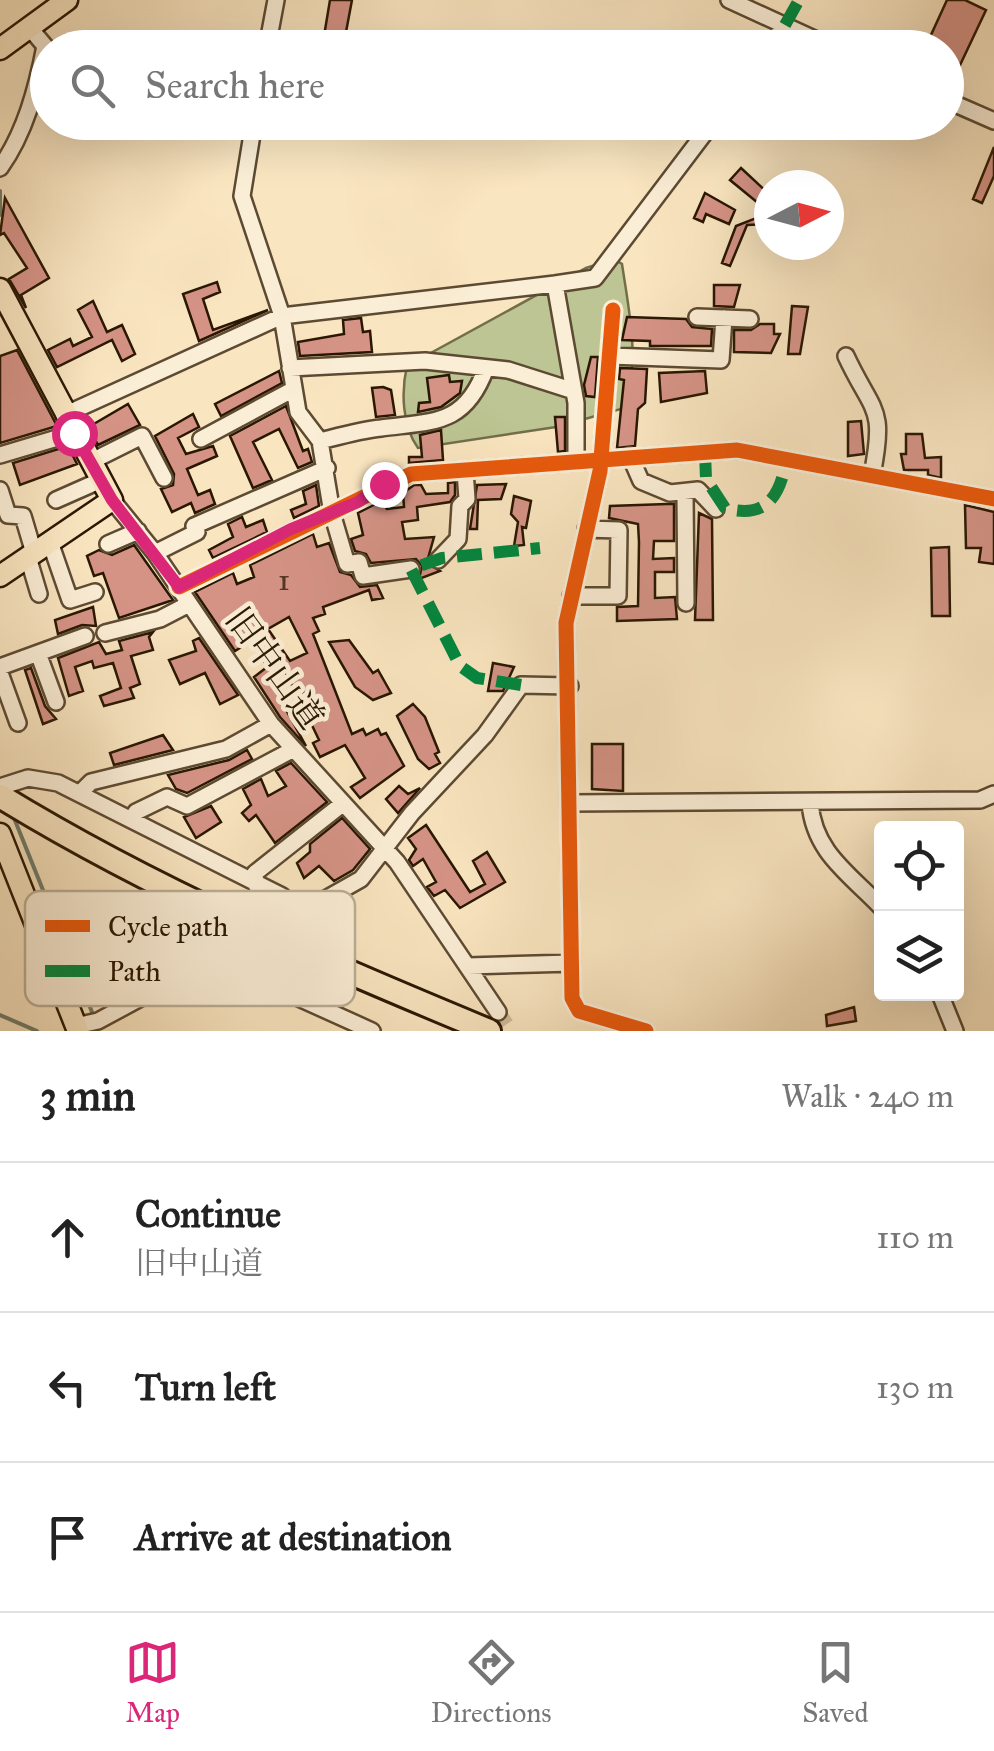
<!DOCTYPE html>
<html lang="en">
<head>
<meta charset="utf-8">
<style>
	body { margin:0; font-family:"IM FELL Great Primer","Noto Serif JP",serif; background:#f2f2f2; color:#222 }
	.controls { position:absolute; right:30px; bottom:30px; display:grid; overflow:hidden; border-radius:10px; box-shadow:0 10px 40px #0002 }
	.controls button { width:90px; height:90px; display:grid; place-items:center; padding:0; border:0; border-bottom:2px solid #e0e0e0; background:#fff; color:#222; font:50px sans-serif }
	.compass { position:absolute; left:754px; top:170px; width:90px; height:90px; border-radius:50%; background:#fff; box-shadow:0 10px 40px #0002; rotate:84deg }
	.stop { position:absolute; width:30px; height:30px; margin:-22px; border:8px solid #db2777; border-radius:50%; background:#fff }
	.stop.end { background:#db2777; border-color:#fff; box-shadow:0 2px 10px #0008 }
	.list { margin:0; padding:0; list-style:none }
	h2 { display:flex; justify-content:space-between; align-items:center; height:130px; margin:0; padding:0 40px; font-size:42px }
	h2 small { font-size:32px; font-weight:400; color:#767676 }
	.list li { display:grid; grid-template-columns:65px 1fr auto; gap:30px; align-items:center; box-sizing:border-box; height:150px; padding:0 40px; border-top:2px solid #e0e0e0 }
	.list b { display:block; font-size:38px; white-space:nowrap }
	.list p { margin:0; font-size:32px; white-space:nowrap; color:#767676 }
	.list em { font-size:32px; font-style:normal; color:#767676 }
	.icon { flex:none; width:55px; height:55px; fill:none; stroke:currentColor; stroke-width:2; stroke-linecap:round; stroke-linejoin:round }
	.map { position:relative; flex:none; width:994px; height:1031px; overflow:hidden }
	.search { position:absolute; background:#fff; box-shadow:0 10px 40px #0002; left:30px; right:30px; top:30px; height:110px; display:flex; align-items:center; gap:25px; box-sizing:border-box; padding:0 35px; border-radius:55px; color:#767676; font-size:38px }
	.sheet { height:580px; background:#fff }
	nav { display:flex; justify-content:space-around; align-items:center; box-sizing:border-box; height:140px; border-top:2px solid #e0e0e0; background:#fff; font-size:28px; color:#767676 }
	nav a { display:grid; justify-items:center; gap:5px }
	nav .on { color:#db2777 }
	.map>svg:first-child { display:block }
	.green { fill:#bcc593; stroke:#726e4a; stroke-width:2.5 }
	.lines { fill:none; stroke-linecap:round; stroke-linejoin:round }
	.stream { stroke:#6f7c6c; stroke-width:4 }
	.building { fill:#d59386; stroke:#291702; stroke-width:2.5; fill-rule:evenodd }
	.minor-tunnel { stroke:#cfbc9a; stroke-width:15; stroke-dasharray:15 8; stroke-linecap:butt }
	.minor-casing { stroke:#5d4a32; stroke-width:20 }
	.major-casing { stroke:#291702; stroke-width:25 }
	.highway-casing { stroke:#291702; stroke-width:28 }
	.minor { stroke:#fbeed6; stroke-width:15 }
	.major { stroke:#f9e5c0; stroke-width:20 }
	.highway { stroke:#f9e5c0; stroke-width:22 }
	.quiet { stroke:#00873e; stroke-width:12; stroke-dasharray:25 12; stroke-linecap:butt }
	.cycleway-casing { stroke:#fbeed6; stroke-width:21 }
	.cycleway { stroke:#e8590c; stroke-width:15 }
	.route { stroke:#db2777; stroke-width:12 }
	.labels { text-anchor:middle; stroke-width:9; stroke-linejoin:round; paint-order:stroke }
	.number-label { font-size:30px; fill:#543623 }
	.street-label { font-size:35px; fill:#291702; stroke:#fbeed6 }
	.key { fill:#fbeed6; stroke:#bcae96; stroke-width:2.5 }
	.key-label { font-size:28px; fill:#291702 }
</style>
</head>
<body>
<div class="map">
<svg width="994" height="1031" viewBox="0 0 994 1031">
	<rect width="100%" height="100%" fill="#f9e5c0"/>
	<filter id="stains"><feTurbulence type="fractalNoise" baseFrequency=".002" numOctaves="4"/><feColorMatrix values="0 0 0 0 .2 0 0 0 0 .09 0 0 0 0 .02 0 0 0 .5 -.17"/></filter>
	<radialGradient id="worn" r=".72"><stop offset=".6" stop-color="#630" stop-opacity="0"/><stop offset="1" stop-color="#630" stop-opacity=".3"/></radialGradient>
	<path class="green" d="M614,259L622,264C628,306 643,371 621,409L556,427L418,448C402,426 401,391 407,366L586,268Z"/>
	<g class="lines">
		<path class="stream" d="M0,191V215
			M12,813L94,1017
			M0,1015L37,1031"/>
	</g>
	<path class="building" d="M330,0H352L343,48H322Z
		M947,0H965L986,10L953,80L946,77V48H925Z
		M994,147V176L982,203L973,199Z
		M741,168L769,194V212L730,180Z
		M705,193L735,210L729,224L706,214L703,222L694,218Z
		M5,198L49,278L21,295L26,308L9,279L27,268L4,233L0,235Z
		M769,213V224L747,225L730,266L722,263L736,226Z
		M217,282L220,292L203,299L213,330L268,310L199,341L183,294Z
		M714,285H740L734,307L714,306Z
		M93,301L107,332L122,325L135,354L122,361L112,340L57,367L48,350L70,339L73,346L92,337L78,310Z
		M792,306L808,307L800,354H788Z
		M627,317L686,319L692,327L712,329L711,346H650V341L622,340Z
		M361,318L363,332L370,331L372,352L300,356L298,342L344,334L343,320Z
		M760,324H774V334H780L771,353L734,352V330H751Z
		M17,350L57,426L0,443V356Z
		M591,357H598L595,397L586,396L584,385Z
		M620,368L647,369L645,403L638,409L635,446L617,448L624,380L619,379Z
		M279,371L282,383L221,416L215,404Z
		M705,371L707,393L661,402L659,373Z
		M449,375L450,382L462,381L460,393L441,407L418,412L419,403L430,402L427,378Z
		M383,387L391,390L395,415L376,417L372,388Z
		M128,404L140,425L98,445L85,420L89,418L92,425Z
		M286,406L303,451L308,449L312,462L298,468L279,429L253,442L272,480L253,488L230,436Z
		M193,414L199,427L178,438L186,454L213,446L217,456L187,469L198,495L210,490L215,504L195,513L191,503L172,512L161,489L173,485L174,474L155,436Z
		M555,417H565V451L558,452Z
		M861,421L864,454L848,456V422Z
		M441,430L443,460L409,463V457H422L420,435Z
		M906,434H922L925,458L941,457V478L928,475V470H904L901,454H906Z
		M68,446L77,464L20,485L13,463Z
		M455,482V495L450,502L417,507L418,520L402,522L405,539L434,537L427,562L440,571L419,579L422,566L416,559L371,563L366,554L355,551L351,539L363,535L358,513L381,501L387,509L404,507L403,493L414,485H421L426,494L448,493V483Z
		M506,484L501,499L478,500L477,529H470L477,485Z
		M316,485L319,506L294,518L291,510L306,504L303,491Z
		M514,496L531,501L526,528L522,527L524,545L514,546L518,522L511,514Z
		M667,504H674V541H654L653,559L674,558V572H655V598L675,597L677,619L617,621V607L638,606L639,542L638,524L609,518L610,506Z
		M965,505L994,512V564L979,562L981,548H966Z
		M699,513L712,519L713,620H695Z
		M242,517L246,527L263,520L267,532L213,558L209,550L233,537L228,524Z
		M313,534L317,547L329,543L340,572L351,575L360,587L377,585L383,598L372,600L369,590L323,607L325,614L313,618L319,631L313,634L352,734L363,729L366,735L378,729L381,735L386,733L404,766L360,798L351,787L365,778L345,745L320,757L313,743L319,740L308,717L315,714L305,691L297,695L284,670L269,679L306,746L280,717L254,677L267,667L254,639L235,651L195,592L233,573L237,584L254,577L250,565ZM289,617L307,653L290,661L268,629Z
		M134,545L173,600L119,618L103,573L94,576L87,556L99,550L112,555Z
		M949,547L950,616H932L931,548Z
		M93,607L96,626L82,625L58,634L55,620Z
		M153,632L149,637L153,650L131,656L140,684L130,688L134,698L104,706L100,696L121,688L113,663L94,668L92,661L75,667L83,691L69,696L58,658L99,642L106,654L122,650L119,641Z
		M199,638L238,695L220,704L205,673L180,684L169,660L196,651L193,641Z
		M349,640L373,673L378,670L391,693L373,700L355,687L329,642Z
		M493,663L514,667L503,691H488Z
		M31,668L45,706L56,719L43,724L25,670Z
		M413,704L425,717L439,752L435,754L440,763L429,769L418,759L397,716Z
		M163,735L173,750L114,765L110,753Z
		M592,744H623V791L592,789Z
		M247,750L252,759L187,793L176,789L168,775L229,760Z
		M291,763L327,802L275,843L256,815L249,821L242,813L251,805L243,789L261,779L268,796L286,786L276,771Z
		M399,786L408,794L420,788L398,813L386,799Z
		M211,806L221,822L196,838L184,817Z
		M342,818L370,849L353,870L334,881L319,866L304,878L297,863L310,852V844Z
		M426,825L470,892L485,884L473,861L487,852L505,882L460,908L445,890L434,896L427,887L436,882L423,859L413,866L409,860L416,849L408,838Z
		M854,1007L856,1021L827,1026L826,1015Z"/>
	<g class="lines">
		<path class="minor-tunnel" d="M235,947L287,920
			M498,1012L511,1031"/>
		<g class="minor-casing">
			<path id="minor" d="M729,0L834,48
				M267,48L276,0
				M768,48L785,25
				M946,100L994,121
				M254,122L242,196L282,316L298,412L320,441L332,513L347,564L359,562L363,576L411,569
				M0,168C25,133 37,88 45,46L29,27
				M613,310L600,471L566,623L572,998L579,1011L646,1031
				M697,317L750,319
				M610,356L721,360L724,318
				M846,356C873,414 886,405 872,475
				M290,368L425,361L508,370L574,391
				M64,415L282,316L555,284
				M201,439L294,389
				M320,441C340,436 361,430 381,428C433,421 465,426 486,368
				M0,455L74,433
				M630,456L641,481L670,493L698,490L716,509
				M576,461V403L555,284L595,278L713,122
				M90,462L142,436L164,478
				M0,490L8,515L23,516L34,553
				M685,493L686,603
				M56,500L99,481
				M112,500L155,553L271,724L397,862L498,1012
				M50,542L70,600L95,592
				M108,544L138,531
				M155,553L197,532L194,526L327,468
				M28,557L39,594
				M438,560L458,539L460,506L467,499L465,471
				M179,587L411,474L737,450L994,499
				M571,596H618L619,530L586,529
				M105,633L160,619L189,604
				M38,653L56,702
				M0,667L85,636
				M0,673L18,723
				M0,787L28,778L58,783L282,896L301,913L361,879L412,813L485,735L521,685L570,686
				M80,793L91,782L226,749L271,724
				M571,803L980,800L994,794
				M810,803C814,853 850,874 882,908
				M131,819L136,812L167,797L187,806L292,750
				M256,885L255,873L341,805
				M220,956L230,967L372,1031
				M468,966L572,963
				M940,994L955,1031
				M76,1026L98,1021L235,947"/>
		</g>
		<g class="major-casing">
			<path id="major" d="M0,49L67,0
				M0,289L112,500L0,576
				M0,834L78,1031"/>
		</g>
		<g class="highway-casing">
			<path id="highway" d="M0,796C155,891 322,962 489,1031"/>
		</g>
		<use href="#minor" class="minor"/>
		<use href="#major" class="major"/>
		<use href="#highway" class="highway"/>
		<path class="quiet" d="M785,25L799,0
			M705,452L706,479L725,508C768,520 781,494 787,456
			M521,685L477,678L460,666L411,569L442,558L540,548"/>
		<g class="cycleway-casing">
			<path id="cycleway" d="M613,310L600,471L566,623L572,998L579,1011L646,1031
				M179,587L411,474L737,450L994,499"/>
		</g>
		<use href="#cycleway" class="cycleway"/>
	</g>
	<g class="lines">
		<path class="route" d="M74,433L112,500L179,587L291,529L358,502L384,484"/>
	</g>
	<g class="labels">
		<g class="number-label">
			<text x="284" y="590">1</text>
		</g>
		<g class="street-label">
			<text transform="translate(275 668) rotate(54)" y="12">旧中山道</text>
		</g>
	</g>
	<rect x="25" y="891" width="330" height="115" rx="15" class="key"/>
	<rect x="45" y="920" width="45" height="12" fill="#e8590c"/>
	<rect x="45" y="965" width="45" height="12" fill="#00873e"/>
	<g class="key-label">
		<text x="108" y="936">Cycle path</text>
		<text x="108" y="981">Path</text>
	</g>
	<rect width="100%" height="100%" filter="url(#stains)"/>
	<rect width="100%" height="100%" fill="url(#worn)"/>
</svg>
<div class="controls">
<button><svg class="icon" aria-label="locate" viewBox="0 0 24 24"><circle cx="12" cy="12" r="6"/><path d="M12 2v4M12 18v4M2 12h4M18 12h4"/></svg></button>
<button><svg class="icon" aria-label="layers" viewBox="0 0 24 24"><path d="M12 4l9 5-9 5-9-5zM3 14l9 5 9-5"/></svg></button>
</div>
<svg class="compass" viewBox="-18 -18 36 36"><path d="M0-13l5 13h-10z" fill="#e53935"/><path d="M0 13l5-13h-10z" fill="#767676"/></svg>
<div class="stop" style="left:74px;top:433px"></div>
<div class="stop end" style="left:384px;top:484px"></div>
<div class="search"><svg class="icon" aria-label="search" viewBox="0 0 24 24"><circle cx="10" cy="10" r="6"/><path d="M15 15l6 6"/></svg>Search here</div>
</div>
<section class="sheet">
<h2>3 min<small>Walk · 240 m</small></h2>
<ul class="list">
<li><svg class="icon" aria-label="ahead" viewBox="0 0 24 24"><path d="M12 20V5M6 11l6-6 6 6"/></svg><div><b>Continue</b><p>旧中山道</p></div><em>110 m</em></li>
<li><svg class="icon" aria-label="left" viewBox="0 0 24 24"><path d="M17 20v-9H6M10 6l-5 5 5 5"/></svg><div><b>Turn left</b></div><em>130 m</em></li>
<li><svg class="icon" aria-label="arrive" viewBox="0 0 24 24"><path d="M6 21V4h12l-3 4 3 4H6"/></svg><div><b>Arrive at destination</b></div></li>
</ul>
</section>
<nav>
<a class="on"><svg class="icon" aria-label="map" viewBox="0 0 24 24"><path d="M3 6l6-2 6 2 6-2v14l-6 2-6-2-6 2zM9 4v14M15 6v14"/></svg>Map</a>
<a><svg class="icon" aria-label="directions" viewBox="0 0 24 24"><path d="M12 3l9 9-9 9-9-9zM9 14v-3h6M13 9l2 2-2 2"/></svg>Directions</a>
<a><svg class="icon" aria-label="saved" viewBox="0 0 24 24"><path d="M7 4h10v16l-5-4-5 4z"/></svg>Saved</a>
</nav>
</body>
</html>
